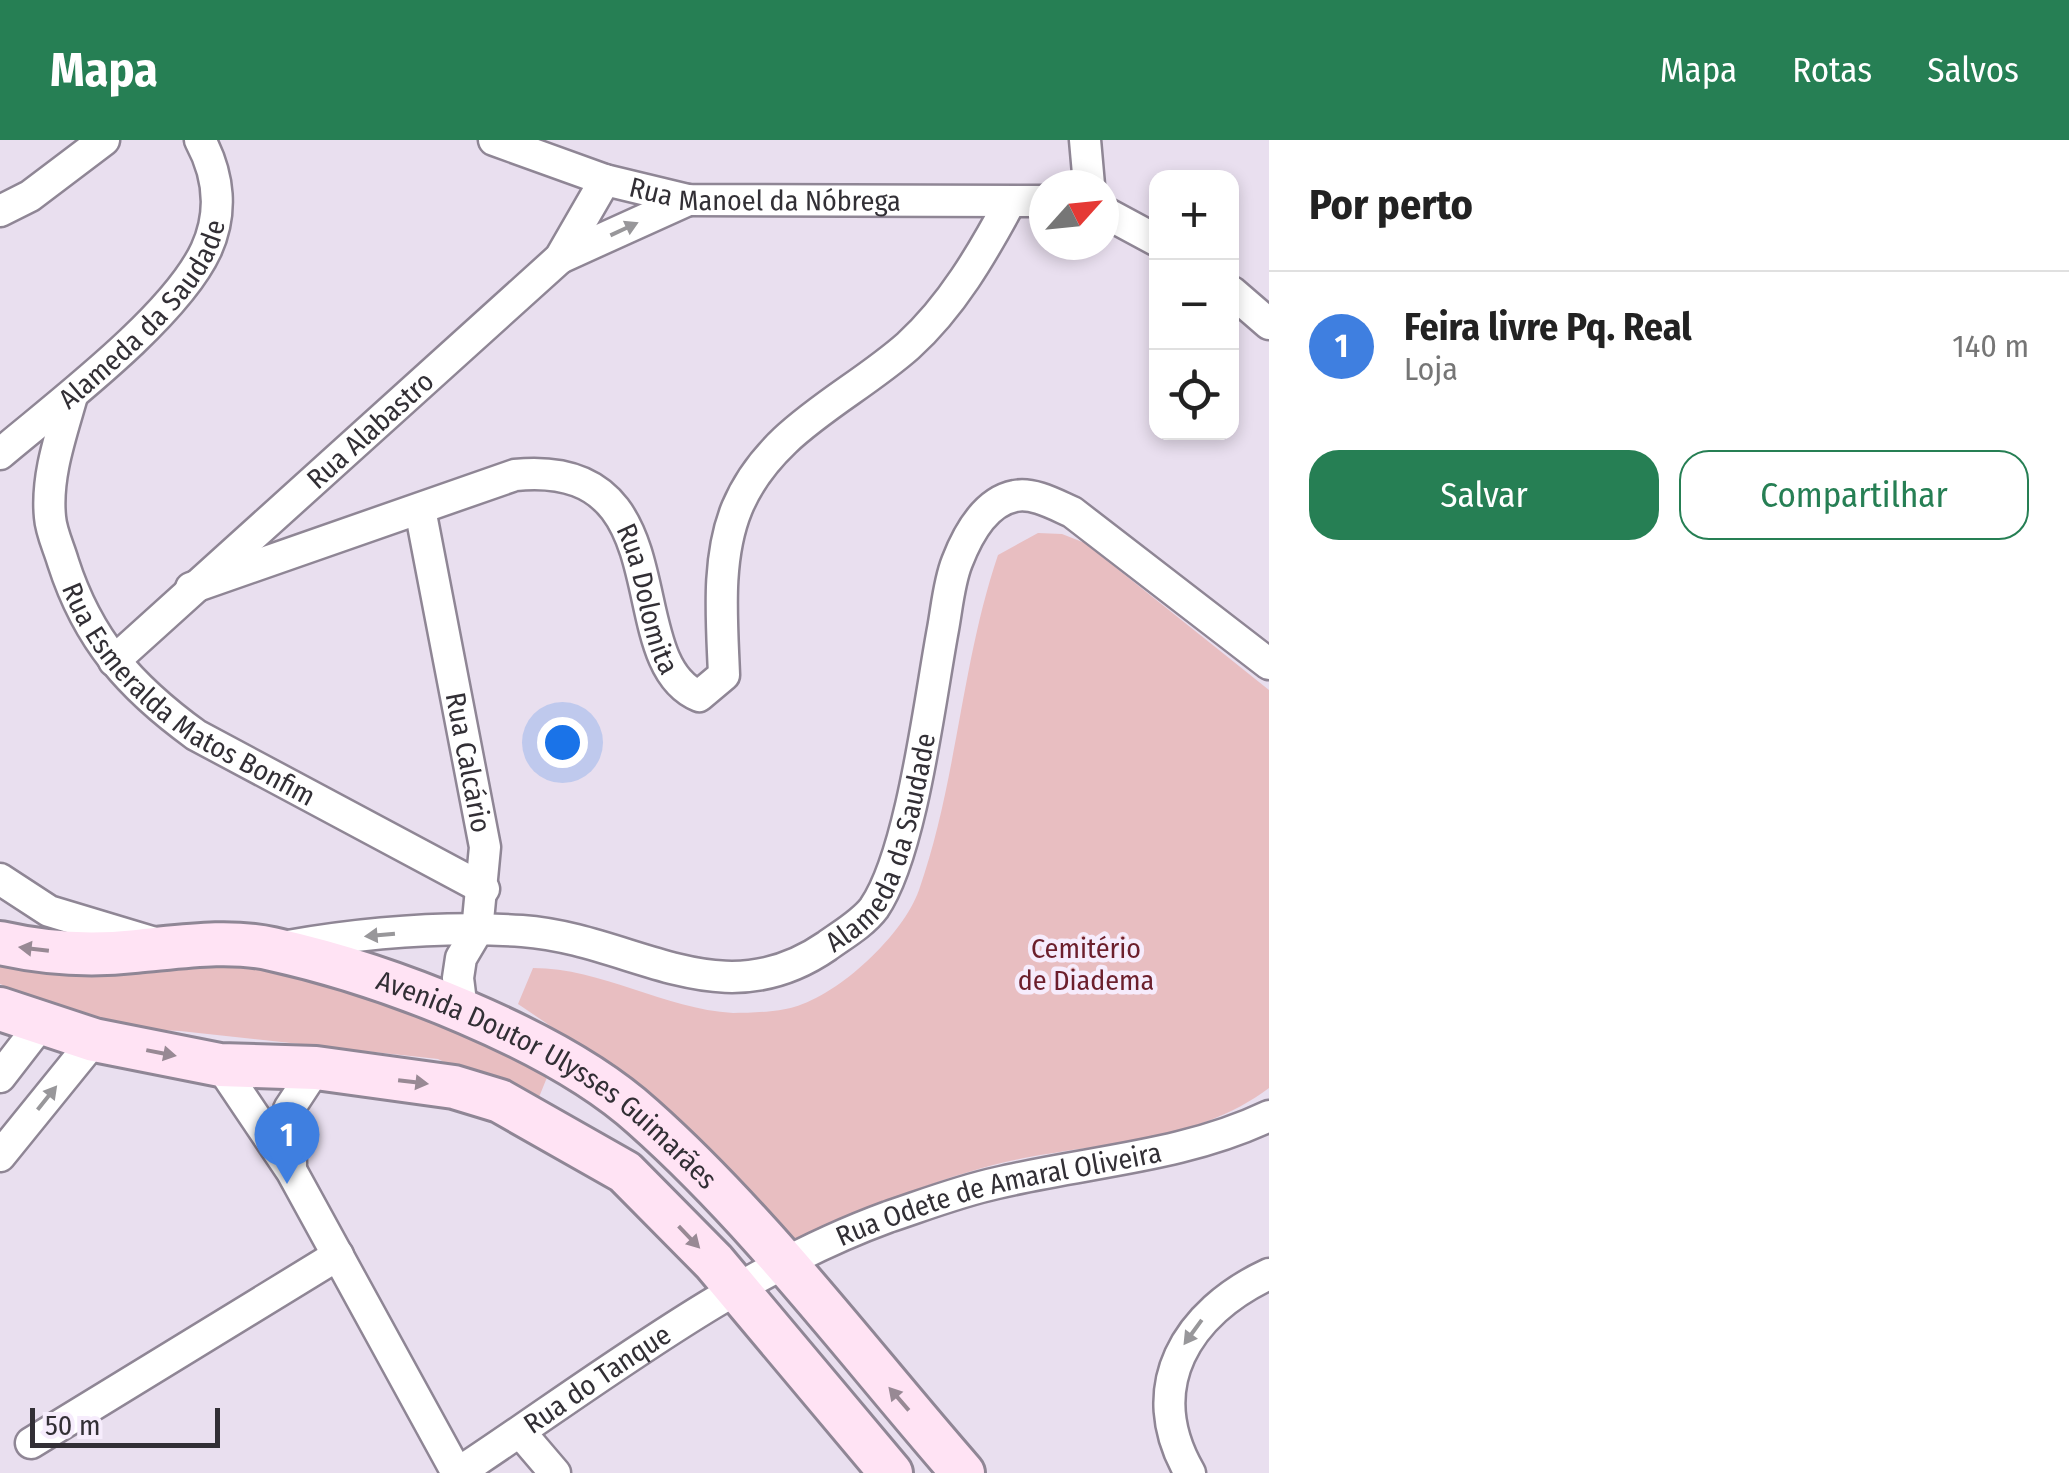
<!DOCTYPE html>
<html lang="pt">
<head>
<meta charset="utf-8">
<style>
	body { margin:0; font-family:"Fira Sans Condensed",sans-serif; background:#f6f6f6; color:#222 }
	.controls { position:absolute; right:30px; top:30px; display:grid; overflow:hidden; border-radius:20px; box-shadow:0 5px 15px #0003 }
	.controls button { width:90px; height:90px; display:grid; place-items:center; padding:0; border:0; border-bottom:2px solid #e0e0e0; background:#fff; color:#222; font:50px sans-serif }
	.compass { position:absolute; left:1029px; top:30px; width:90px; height:90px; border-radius:50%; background:#fff; box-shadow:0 5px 15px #0003; rotate:63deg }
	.scale { position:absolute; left:30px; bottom:25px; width:190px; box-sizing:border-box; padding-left:10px; border:5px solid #322f35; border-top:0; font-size:28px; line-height:35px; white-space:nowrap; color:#322f35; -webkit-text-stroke:8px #f6ecfc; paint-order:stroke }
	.you { position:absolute; left:562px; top:602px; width:35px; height:35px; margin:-25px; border:8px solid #fff; border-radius:50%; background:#1a73e8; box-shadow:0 0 0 15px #1a73e833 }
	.badge { display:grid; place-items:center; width:65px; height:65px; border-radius:50%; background:#267f54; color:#fff; font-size:32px; font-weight:700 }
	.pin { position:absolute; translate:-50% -82px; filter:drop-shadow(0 2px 5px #0008) }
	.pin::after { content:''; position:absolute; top:52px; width:35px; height:30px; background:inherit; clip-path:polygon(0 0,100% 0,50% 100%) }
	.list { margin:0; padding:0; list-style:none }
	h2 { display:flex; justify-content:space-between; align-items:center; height:130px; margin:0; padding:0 40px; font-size:42px }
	h2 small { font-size:32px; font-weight:400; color:#767676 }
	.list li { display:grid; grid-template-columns:65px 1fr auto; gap:30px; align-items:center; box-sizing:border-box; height:150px; padding:0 40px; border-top:2px solid #e0e0e0 }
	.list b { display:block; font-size:38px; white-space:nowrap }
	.list p { margin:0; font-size:32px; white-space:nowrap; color:#767676 }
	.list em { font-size:32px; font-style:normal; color:#767676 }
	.actions { display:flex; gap:20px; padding:30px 40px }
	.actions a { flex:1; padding:22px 0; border:2px solid #267f54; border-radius:30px; text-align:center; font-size:35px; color:#267f54 }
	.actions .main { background:#267f54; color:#fff }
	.icon { flex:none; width:55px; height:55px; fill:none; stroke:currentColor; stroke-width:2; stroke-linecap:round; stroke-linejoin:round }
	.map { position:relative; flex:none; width:1269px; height:1333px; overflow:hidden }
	header { display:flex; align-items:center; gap:60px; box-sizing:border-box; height:140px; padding:0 50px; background:#267f54; color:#fff }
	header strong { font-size:48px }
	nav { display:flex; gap:55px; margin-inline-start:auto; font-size:35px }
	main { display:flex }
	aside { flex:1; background:#fff }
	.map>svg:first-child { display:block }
	.green { fill:#e8bec1 }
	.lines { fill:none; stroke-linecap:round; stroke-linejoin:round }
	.street-casing { stroke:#8f8695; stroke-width:35 }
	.secondary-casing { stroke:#8f8695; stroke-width:48 }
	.street { stroke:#fff; stroke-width:30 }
	.secondary { stroke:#ffe3f4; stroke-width:42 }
	.oneway { fill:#98979a }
	.oneway2 { fill:#988994 }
	.labels { text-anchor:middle; stroke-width:9; stroke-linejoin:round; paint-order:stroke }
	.street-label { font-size:28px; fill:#322f35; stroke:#f6ecfc }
	.park-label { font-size:28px; fill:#6c1f2c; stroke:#f6ecfc }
</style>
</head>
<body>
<header>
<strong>Mapa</strong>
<nav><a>Mapa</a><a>Rotas</a><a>Salvos</a></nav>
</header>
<main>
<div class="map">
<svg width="1269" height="1333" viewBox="0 0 1269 1333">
	<rect width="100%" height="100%" fill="#e9dfef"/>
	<path class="green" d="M1038,393L1062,394L1085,403L1269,550V948C1189,1008 1086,1001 993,1025C921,1044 854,1075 786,1105L617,931L518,864L533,828C602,828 664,869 733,873C750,873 777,872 794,867C840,854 903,795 919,750C957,642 961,524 998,415Z
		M247,819L452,883L550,930L535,967L438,919L180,891L102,887L0,844V820Z"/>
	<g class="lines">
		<g class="street-casing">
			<g id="street">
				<path id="s1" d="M494,0L605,40L688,60L1044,61"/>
				<path d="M1085,0L1089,45"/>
				<path d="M0,71L30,56L104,0"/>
				<path d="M1104,72L1156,100"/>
				<path d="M560,118L688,60"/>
				<path d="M1232,152L1269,184"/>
				<path id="s2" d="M72,256C61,295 46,336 50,377C51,392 59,408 63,422C88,500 130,547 196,595L484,749"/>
				<path id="s3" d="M0,314C58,265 175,177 206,110C223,73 219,35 200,0"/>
				<path id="s4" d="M420,369L485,707L477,791L461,818L458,838L462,870"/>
				<path id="s5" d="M191,448L515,335C687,318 615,521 699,556L724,535C722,481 716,419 737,368C770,289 848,259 908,206C952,166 982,114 1010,62"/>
				<path id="s6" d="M114,521L560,118L605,40"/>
				<path d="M0,739L49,771L152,802"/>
				<path id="s7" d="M288,806C363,793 445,786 522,791C634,799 720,880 827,806C842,795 863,783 874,768C912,713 930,558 943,489C947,467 949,442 957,422C967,396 984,362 1015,356C1033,352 1056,365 1072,372L1269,524"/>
				<path d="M220,925L292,1032L457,1333"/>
				<path d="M0,937L41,884"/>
				<path d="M0,1016L94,900"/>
				<path d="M291,1024L289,969L316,928"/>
				<path d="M520,1292L555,1333"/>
				<path d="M31,1303L338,1115"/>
				<path id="s8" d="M458,1333C596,1242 732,1134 888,1077C924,1065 960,1051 997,1043C1089,1021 1183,1017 1269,976"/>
				<path d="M1190,1333C1140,1247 1187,1172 1269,1134"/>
			</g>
		</g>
		<g class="secondary-casing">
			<g id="secondary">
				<path id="s9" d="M0,803C44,813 91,816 136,811C180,807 228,799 272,809C385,834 557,899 643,977C761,1082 859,1214 963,1333"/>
				<path d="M0,869L94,900L220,925L316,928L454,947L500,961L625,1032L714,1122L891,1333"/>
			</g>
		</g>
		<use href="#street" class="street"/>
		<use href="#secondary" class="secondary"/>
	</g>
	<defs><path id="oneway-solid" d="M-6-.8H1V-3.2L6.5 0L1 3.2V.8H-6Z" transform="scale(2.5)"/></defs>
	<g class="oneway">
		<use href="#oneway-solid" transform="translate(624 89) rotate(-25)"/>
		<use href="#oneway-solid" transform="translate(380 795) rotate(175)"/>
		<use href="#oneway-solid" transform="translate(47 958) rotate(-51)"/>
		<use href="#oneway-solid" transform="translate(1193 1192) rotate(126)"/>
	</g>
	<g class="oneway2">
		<use href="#oneway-solid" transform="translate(34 809) rotate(-173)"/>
		<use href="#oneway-solid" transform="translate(161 913) rotate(11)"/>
		<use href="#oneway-solid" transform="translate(413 942) rotate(7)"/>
		<use href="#oneway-solid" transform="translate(689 1097) rotate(46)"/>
		<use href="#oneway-solid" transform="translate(899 1259) rotate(-131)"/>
	</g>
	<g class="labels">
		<g class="street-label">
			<text dy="10" stroke="none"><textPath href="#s1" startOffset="280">Rua Manoel da Nóbrega</textPath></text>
			<text dy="10" stroke="none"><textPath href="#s3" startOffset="202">Alameda da Saudade</textPath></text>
			<text dy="10" stroke="none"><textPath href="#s6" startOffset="345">Rua Alabastro</textPath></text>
			<text dy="10" stroke="none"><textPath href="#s5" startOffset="550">Rua Dolomita</textPath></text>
			<text dy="10" stroke="none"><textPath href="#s2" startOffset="360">Rua Esmeralda Matos Bonfim</textPath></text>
			<text dy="10" stroke="none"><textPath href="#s4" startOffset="258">Rua Calcário</textPath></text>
			<text dy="10" stroke="none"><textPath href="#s7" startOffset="675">Alameda da Saudade</textPath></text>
			<text dy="10" stroke="none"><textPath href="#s9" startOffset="582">Avenida Doutor Ulysses Guimarães</textPath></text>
			<text dy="10" stroke="none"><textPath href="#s8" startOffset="615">Rua Odete de Amaral Oliveira</textPath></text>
			<text dy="10" stroke="none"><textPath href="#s8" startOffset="168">Rua do Tanque</textPath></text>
		</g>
		<g class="park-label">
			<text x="1086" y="818">Cemitério<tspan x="1086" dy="32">de Diadema</tspan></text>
		</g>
	</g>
</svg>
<div class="controls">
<button>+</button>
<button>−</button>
<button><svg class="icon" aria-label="locate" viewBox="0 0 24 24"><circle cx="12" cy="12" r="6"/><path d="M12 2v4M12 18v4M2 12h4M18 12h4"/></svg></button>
</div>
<svg class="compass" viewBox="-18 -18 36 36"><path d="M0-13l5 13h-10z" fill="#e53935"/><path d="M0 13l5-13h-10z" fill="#767676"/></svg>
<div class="scale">50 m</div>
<div class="you"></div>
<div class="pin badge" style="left:287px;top:1044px;background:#3f7fe0">1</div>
</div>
<aside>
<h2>Por perto<small></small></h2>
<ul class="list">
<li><span class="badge" style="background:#3f7fe0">1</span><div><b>Feira livre Pq. Real</b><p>Loja</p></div><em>140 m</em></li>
</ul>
<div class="actions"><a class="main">Salvar</a><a>Compartilhar</a></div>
</aside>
</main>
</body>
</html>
